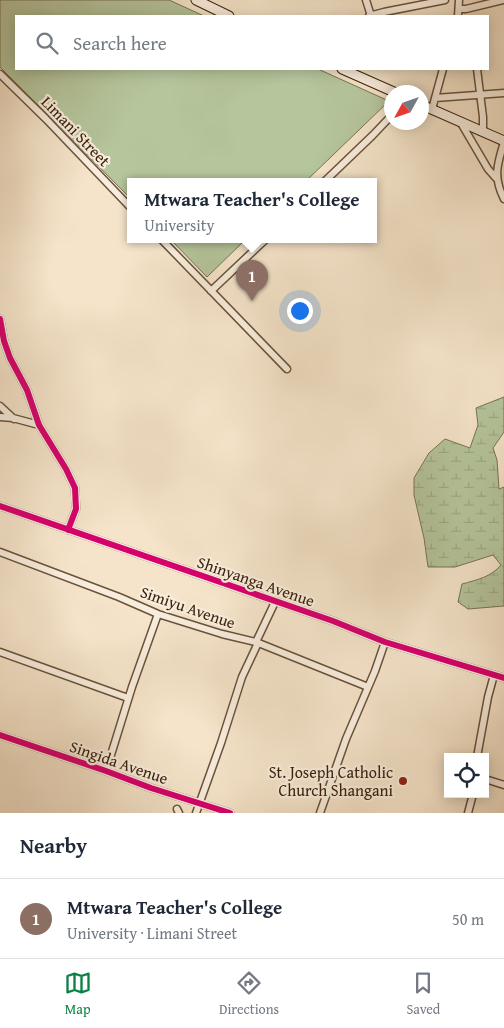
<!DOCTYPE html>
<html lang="en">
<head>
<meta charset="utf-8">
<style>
	body { margin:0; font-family:"Gentium Book Plus",serif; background:#f6f6f7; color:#1f2937 }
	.controls { position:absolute; right:15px; bottom:15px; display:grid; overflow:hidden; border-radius:0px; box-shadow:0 2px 12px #0003 }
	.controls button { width:45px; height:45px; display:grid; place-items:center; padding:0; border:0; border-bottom:1px solid #e0e1e3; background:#fff; color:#1f2937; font:25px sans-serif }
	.compass { position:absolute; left:384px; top:85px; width:45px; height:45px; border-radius:50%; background:#fff; box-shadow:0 2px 12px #0003; rotate:230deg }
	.you { position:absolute; left:299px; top:310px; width:18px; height:18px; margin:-12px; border:4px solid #fff; border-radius:50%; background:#1a73e8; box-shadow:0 0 0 8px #1a73e833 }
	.badge { display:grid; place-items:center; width:32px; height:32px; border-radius:50%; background:#0b8043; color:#fff; font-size:16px; font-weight:700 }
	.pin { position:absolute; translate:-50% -41px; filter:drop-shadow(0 1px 2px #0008) }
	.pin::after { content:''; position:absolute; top:26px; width:18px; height:15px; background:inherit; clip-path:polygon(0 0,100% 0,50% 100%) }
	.popup { position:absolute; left:127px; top:178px; width:250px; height:65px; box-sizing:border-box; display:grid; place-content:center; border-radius:0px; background:#fff; filter:drop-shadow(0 1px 4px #0005); font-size:16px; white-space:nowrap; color:#747a83 }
	.popup b { font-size:19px; color:#1f2937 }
	.popup::after { content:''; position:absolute; left:50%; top:100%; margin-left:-10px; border:10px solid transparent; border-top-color:#fff }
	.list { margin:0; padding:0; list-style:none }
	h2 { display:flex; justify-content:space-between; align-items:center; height:65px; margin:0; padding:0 20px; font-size:21px }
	h2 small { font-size:16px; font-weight:400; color:#747a83 }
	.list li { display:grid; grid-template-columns:32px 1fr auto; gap:15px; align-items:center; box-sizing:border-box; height:80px; padding:0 20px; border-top:1px solid #e0e1e3 }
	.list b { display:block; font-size:19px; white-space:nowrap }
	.list p { margin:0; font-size:16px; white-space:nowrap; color:#747a83 }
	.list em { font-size:16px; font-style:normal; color:#747a83 }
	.icon { flex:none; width:28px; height:28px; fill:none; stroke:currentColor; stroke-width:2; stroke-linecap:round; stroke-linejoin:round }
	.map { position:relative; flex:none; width:504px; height:813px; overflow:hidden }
	.search { position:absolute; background:#fff; box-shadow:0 2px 12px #0003; left:15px; right:15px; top:15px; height:55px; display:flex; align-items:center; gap:12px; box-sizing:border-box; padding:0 18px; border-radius:0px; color:#747a83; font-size:19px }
	.sheet { height:145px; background:#fff }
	nav { display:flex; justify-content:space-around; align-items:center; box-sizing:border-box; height:70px; border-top:1px solid #e0e1e3; background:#fff; font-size:14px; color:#747a83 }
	nav a { display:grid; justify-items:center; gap:2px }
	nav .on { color:#0b8043 }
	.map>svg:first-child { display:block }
	.wetland { fill:url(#wetland-marsh); stroke:#787354 }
	.park { fill:#b5c59c; stroke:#787354 }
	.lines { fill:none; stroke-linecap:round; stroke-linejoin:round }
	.street-casing { stroke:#69523b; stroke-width:9 }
	.secondary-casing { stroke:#3a210b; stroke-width:11 }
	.street { stroke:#f8eddd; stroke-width:6 }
	.secondary { stroke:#f8eddd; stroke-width:9 }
	.cycleway-casing { stroke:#f8eddd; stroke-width:9 }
	.cycleway { stroke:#d6006c; stroke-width:6 }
	.poi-dot { fill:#8f2418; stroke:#f8eddd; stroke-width:2 }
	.labels { text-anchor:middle; stroke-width:4.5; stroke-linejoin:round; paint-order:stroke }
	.street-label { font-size:16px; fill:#3a210b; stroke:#f8eddd }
	.poi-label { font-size:16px; fill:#3a210b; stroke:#f8eddd; text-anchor:end }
</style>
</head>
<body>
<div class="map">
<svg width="504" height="813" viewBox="0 0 504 813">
	<defs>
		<pattern id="wetland-marsh" width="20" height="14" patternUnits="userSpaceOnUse" patternTransform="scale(1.25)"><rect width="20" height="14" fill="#b5c59c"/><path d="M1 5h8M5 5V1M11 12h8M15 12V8" fill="none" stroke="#9ca985"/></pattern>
	</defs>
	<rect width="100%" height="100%" fill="#f5e4ca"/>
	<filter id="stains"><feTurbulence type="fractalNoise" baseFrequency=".004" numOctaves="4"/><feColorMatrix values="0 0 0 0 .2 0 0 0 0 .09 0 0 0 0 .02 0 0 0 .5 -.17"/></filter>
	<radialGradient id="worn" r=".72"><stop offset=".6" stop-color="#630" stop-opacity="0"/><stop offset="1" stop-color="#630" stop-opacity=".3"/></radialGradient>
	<path class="wetland" d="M504,397V432L493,448L497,460L499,489L504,487V606L468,609L458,602L462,584C477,580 491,577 501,565L493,555L455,567H428L424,538L414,495V478L429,453L445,439L470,448L478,425L476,408Z"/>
	<path class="park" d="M0,0H169L204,16H16V69H318L389,101L305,182H131V199L0,67Z
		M171,240H245L207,277Z"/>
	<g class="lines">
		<g class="street-casing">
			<path id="street" d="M366,0L371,16
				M459,9H466L503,0
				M369,16L384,12L445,0
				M458,16L459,0
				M477,69L483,117V131
				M0,74L46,119L131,208
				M435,98L504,93
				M432,109L443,69
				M461,123L488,169L496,178
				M504,142C497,165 493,177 504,199
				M324,182L373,135L392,115
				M162,240L287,369
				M211,291L265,240
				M0,319L4,341L10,358L27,390L39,425L66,469L75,488L76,509L68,530
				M0,406L14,419
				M0,417L13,418L39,425
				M0,506L333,621L385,642L504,678
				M0,552L119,597L158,614L222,634L256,642L368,687
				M256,642L275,602
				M0,652L128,698
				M0,735L106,771L151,788L230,813
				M477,757L488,697L494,675
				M106,771L132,687L158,614
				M485,779L504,785
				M177,809L179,813
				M196,813L221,743L242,677L258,643
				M320,813L346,739L375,671L385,642
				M468,813L473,794"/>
		</g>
		<g class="secondary-casing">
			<path id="secondary" d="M196,0L229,16
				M342,69L394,92
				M422,105L504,141"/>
		</g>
		<use href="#street" class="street"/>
		<use href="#secondary" class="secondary"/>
		<g class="cycleway-casing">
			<path id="cycleway" d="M0,319L4,341L10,358L27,390L39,425L66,469L75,488L76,509L68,530
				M0,506L333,621L385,642L504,678
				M0,735L106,771L151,788L230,813"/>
		</g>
		<use href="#cycleway" class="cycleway"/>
	</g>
	<circle class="poi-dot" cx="403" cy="781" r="5"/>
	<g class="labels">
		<g class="street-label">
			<text transform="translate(76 131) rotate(46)" y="6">Limani Street</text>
			<text transform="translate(256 581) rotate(19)" y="6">Shinyanga Avenue</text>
			<text transform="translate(188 607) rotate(19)" y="6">Simiyu Avenue</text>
			<text transform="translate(119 762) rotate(19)" y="6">Singida Avenue</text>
		</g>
		<g class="poi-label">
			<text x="393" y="778">St. Joseph Catholic<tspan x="393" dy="18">Church Shangani</tspan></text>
		</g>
	</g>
	<rect width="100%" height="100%" filter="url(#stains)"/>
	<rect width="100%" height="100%" fill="url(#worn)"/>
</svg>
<div class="controls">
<button><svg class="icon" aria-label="locate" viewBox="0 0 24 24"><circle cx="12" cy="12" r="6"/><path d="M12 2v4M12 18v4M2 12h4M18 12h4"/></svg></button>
</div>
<svg class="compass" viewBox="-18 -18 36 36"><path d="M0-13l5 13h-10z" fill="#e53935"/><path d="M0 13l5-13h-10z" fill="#747a83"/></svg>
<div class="you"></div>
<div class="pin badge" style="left:252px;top:301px;background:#8d6e63">1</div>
<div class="popup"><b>Mtwara Teacher's College</b>University</div>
<div class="search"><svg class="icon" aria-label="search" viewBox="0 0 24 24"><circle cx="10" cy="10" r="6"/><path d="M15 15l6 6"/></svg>Search here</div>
</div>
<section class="sheet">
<h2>Nearby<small></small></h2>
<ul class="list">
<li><span class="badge" style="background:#8d6e63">1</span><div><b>Mtwara Teacher's College</b><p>University · Limani Street</p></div><em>50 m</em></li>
</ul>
</section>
<nav>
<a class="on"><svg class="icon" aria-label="map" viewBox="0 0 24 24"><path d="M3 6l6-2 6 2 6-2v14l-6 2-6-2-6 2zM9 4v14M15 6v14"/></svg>Map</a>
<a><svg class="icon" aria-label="directions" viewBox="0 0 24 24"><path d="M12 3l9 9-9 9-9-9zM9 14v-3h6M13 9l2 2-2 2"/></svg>Directions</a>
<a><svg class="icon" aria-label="saved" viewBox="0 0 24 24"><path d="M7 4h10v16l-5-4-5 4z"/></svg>Saved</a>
</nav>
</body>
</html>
